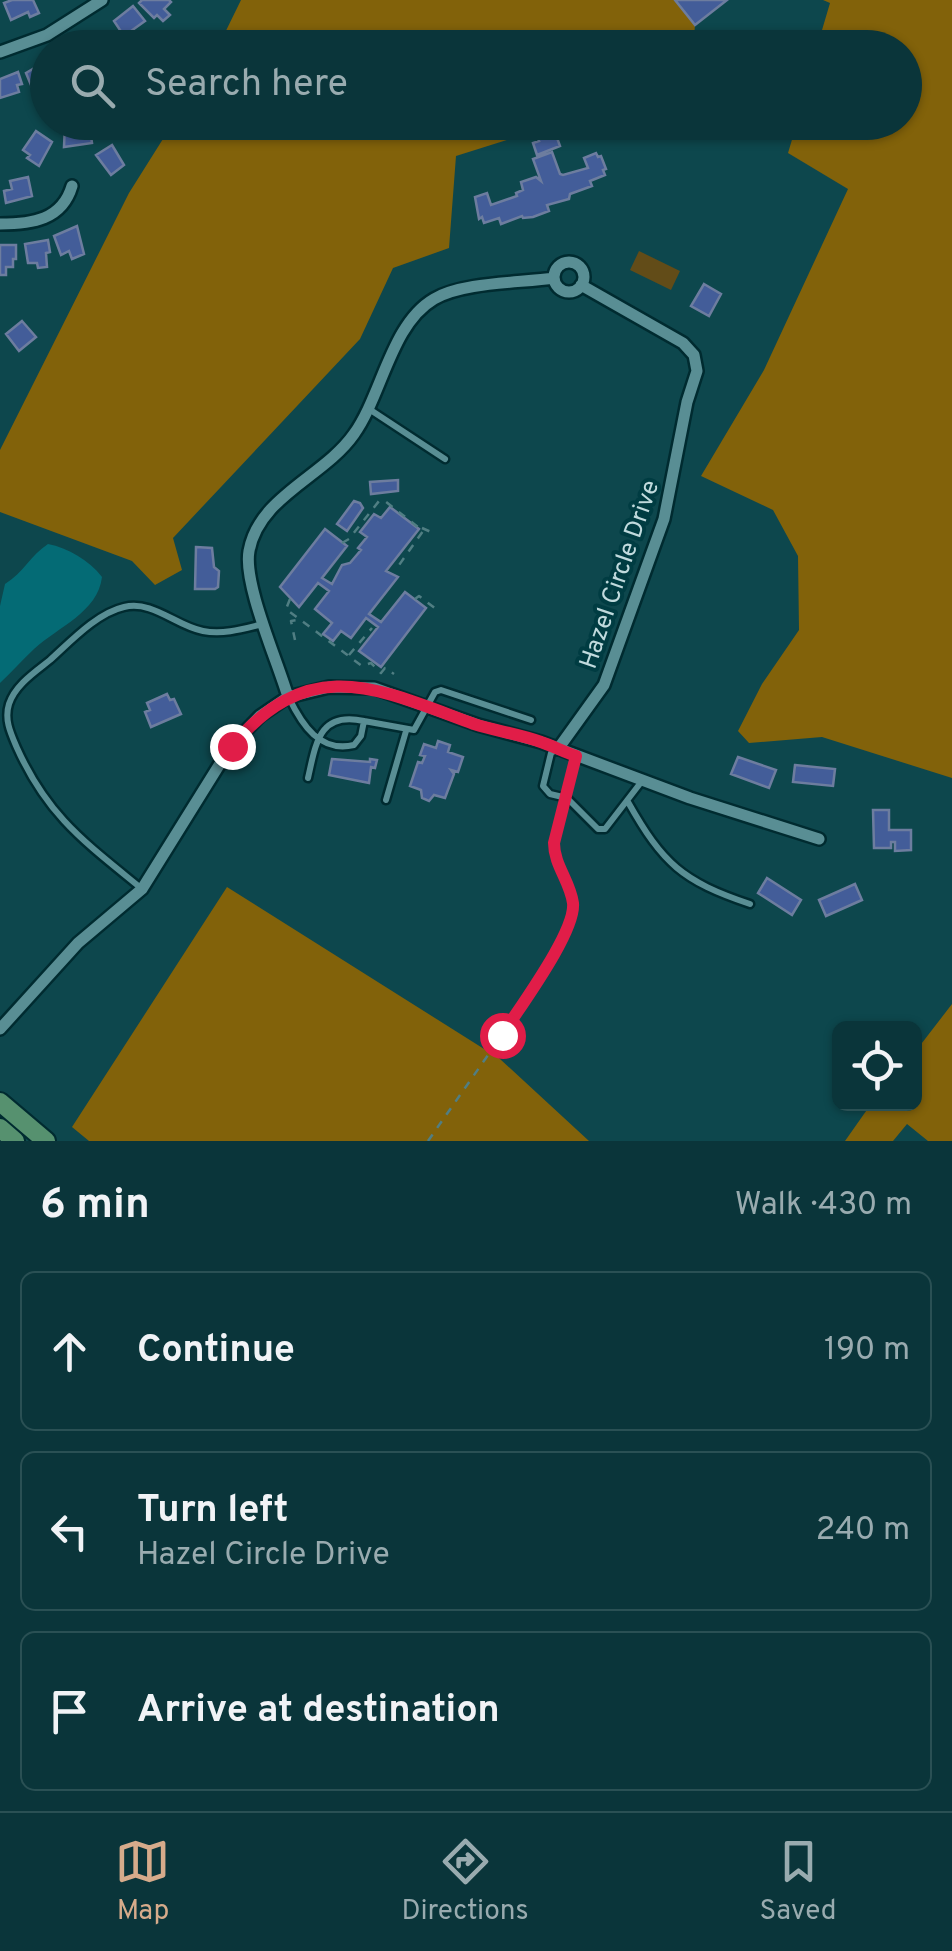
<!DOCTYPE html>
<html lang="en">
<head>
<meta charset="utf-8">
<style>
	body { margin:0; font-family:Overpass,sans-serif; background:#184045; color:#f1f3f6 }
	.controls { position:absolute; right:30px; bottom:30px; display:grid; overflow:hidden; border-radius:15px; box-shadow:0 2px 8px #0004 }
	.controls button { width:90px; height:90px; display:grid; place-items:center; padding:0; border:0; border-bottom:2px solid #2a5054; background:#0a353a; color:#f1f3f6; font:50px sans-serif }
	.stop { position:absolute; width:30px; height:30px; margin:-22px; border:8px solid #e11d48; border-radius:50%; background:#fff }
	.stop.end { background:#e11d48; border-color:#fff; box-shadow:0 2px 10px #0008 }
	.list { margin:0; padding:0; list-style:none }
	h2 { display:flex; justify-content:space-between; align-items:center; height:130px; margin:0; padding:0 40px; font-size:42px }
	h2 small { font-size:32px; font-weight:400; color:#99abaf }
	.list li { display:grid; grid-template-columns:65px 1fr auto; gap:30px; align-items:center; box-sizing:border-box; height:160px; margin:0 20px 20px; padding:0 20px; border:2px solid #2a5054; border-radius:15px }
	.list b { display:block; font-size:38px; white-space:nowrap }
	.list p { margin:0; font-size:32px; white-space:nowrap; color:#99abaf }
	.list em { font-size:32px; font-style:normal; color:#99abaf }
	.icon { flex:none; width:55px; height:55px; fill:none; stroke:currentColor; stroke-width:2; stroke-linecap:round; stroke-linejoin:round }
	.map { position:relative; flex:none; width:952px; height:1141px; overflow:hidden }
	.search { position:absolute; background:#0a353a; box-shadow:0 2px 8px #0004; left:30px; right:30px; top:30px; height:110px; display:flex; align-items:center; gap:25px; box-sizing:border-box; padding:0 35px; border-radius:55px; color:#99abaf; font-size:38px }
	.sheet { height:670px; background:#0a353a }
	nav { display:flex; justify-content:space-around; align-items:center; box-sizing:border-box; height:140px; border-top:2px solid #2a5054; background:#0a353a; font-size:28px; color:#99abaf }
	nav a { display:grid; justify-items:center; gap:5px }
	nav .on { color:#d6ab8b }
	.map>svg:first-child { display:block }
	.green { fill:#624c18 }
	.forest { fill:#82620a }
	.water { fill:#046b75 }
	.building { fill:#435d99; stroke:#6d7d9f; stroke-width:2.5 }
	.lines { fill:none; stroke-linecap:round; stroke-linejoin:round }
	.lane-casing { stroke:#002b30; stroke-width:11 }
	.street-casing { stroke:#002b30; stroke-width:16 }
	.primary-casing { stroke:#002b30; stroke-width:22 }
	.path { stroke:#507e83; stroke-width:2.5; stroke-dasharray:8 8; stroke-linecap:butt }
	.lane { stroke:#598e94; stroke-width:6 }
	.street { stroke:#598e94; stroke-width:11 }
	.primary { stroke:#56916f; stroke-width:18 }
	.route { stroke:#e11d48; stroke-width:12 }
	.labels { text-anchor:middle; stroke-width:8; stroke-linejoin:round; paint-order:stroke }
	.street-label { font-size:25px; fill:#c0dadd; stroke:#003c42 }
</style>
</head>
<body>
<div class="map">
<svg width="952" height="1141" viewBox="0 0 952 1141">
	<rect width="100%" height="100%" fill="#0d474d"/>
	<path class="green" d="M639,251L680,271L671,290L630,270Z"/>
	<path class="forest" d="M241,0H675L695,25L693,48L218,47Z
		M823,0H952V778L822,737L749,743L738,731L762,684L799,630L798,556L773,510L701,476L764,370L848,189L788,153L797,123L904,122V48L817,47L830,3Z
		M173,123H561L456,156L449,248L393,268L360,339L173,538L182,570L155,585L132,561L0,512V450L129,193Z
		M227,887L500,1059L589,1141H89L72,1127Z
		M952,1004V1141H928L907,1124L893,1141H845L871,1104H914L915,1052Z"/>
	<path class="water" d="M48,544C68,548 89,560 102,577C98,612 58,627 34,649C22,660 12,672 0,683V606L5,584C23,573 31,555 48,544Z"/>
	<path class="building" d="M12,0H33L39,13L30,17L28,12L11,20L4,3Z
		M142,0H169L171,2L164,9L170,15L163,21L157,15L154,18L139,3Z
		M675,0H727L695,25Z
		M133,6L145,21L124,36L114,21Z
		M48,60V85L33,90L26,73Z
		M18,72L22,84L17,85L19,92L0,98V79Z
		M89,122L92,143L64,147L65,124Z
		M608,122H633L620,135Z
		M36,131L52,142L39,166L27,158L30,155L23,150Z
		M550,132L551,137L556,135L560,146L537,155L533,143L539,141L537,137Z
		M112,145L124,165L111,175L96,155Z
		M552,152L560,174L563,175L588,168L584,158L596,153L598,157L601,156L606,169L603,170L605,175L590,181L592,186L570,194L569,199L547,205L549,211L533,217L523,218L522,216L501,224L499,218L484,223L482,217L479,219L475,197L487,193L491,205L517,196L516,193L523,190L521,182L536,177L541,181L533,159Z
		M28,177L32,196L6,203L4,191L12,189L10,181Z
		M77,226L84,254L72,259L69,251L61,255L54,236Z
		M48,240L50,252L46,253L47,267L38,268L37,263H28L25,244Z
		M0,245H16V259H13V267H6V275H0Z
		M704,284L721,294L709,316L691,306Z
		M22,321L36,337L19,351L6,334Z
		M398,480V491L371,494L370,482Z
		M354,501L360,503L363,508L347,531L337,524Z
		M390,507L419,529L386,571L398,577L369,614L381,622L405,592L426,608L381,667L359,651L378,627L366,618L351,638L341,631L333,641L323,634L332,623L315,609L329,591L318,583L299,607L280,587L325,529L347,546L322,578L332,584L342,565L350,563L361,550L358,548L367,537L360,532L374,514L381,518Z
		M196,547L212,548L214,567L219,571L218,587L215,589H195Z
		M167,694L170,700L174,699L181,714L151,727L145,712L150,710L147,703Z
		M438,741L450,745L448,752L463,757L458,772L451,770L454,774L445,798L434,795L429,801L422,798L421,790L410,786L418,762L422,763L425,756L420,755L424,744L436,748Z
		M738,757L776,770L769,788L731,774Z
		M332,759L370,762V759L377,760L375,768L371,767L369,783L329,775Z
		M795,765L835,769L833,786L793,782Z
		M873,810H889V830H911V850L895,851V842H891V848H874Z
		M767,878L801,900L792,915L758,893Z
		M855,884L862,900L826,916L819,900Z"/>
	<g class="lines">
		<g class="lane-casing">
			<path id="lane" d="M369,409L445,459
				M289,698C302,725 320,753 354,745L361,736L364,721C319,711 316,743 308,778
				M364,721L414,730L435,692L441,690L531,720
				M558,749L551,753L543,786L550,794L567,798L598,829H605L642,781
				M386,800L406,731
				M628,802C663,864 682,881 750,904
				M142,889C86,843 48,817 17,748C11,734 4,720 9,704C15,685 35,672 50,660C70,642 97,613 124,607C153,600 176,626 203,631C223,635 243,629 263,624"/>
		</g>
		<g class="street-casing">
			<path id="street" d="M0,52L47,35L102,0
				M0,224C32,224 62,220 72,186
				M554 277a15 15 0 1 1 30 0a15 15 0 1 1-30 0Z
				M288,697C278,662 243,584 249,551C259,496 324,477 354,434C382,395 391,324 434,299C462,282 520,283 554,278
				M558,749L604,685L664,519L687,402L697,371L694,355L683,343L581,285
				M0,1029L78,943L142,889L231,746L260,716L288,697L329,687L374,688L478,725L541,742L690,798L819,839"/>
		</g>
		<g class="primary-casing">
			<path id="primary" d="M0,1102L46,1141
				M0,1128L15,1141"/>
		</g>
		<path class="path" d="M422,528L431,532
			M342,543L349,539L379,501H385L423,531L397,568
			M290,599L286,609L362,666L371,663L381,673L385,668L394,674
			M415,599L419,596L436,609
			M295,640L291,621L298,620
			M349,655L372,628
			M569,789L574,767
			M428,1141L502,1035L572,919L571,893L554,854L555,836L564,806"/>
		<use href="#lane" class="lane"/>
		<use href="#street" class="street"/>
		<use href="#primary" class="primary"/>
	</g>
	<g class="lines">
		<path class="route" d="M232,746C311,653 376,688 474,724C496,731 519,734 541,742C553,746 564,752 576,756L554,843C554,865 570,881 573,903C576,932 519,1008 502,1035"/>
	</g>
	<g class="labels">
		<g class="street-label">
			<text transform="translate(618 574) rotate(-71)" y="9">Hazel Circle Drive</text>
		</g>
	</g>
</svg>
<div class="controls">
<button><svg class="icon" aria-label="locate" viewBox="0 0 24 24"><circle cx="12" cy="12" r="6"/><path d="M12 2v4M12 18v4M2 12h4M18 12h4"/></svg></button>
</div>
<div class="stop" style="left:502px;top:1035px"></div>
<div class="stop end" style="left:232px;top:746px"></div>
<div class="search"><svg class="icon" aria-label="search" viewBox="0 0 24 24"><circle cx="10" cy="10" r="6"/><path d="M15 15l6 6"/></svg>Search here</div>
</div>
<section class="sheet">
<h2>6 min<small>Walk · 430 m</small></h2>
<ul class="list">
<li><svg class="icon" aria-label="ahead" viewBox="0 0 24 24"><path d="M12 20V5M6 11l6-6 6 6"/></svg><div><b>Continue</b></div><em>190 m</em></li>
<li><svg class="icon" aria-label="left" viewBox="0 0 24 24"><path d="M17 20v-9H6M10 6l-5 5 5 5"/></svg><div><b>Turn left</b><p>Hazel Circle Drive</p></div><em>240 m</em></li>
<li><svg class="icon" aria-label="arrive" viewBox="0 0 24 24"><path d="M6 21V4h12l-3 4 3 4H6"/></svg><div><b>Arrive at destination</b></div></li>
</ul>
</section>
<nav>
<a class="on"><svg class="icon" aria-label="map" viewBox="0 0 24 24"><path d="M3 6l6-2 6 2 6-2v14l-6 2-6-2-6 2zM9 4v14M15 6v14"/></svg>Map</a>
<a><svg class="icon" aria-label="directions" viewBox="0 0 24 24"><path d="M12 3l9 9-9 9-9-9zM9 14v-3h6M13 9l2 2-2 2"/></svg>Directions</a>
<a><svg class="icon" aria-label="saved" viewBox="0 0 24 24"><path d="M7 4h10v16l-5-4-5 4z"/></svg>Saved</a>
</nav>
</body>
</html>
